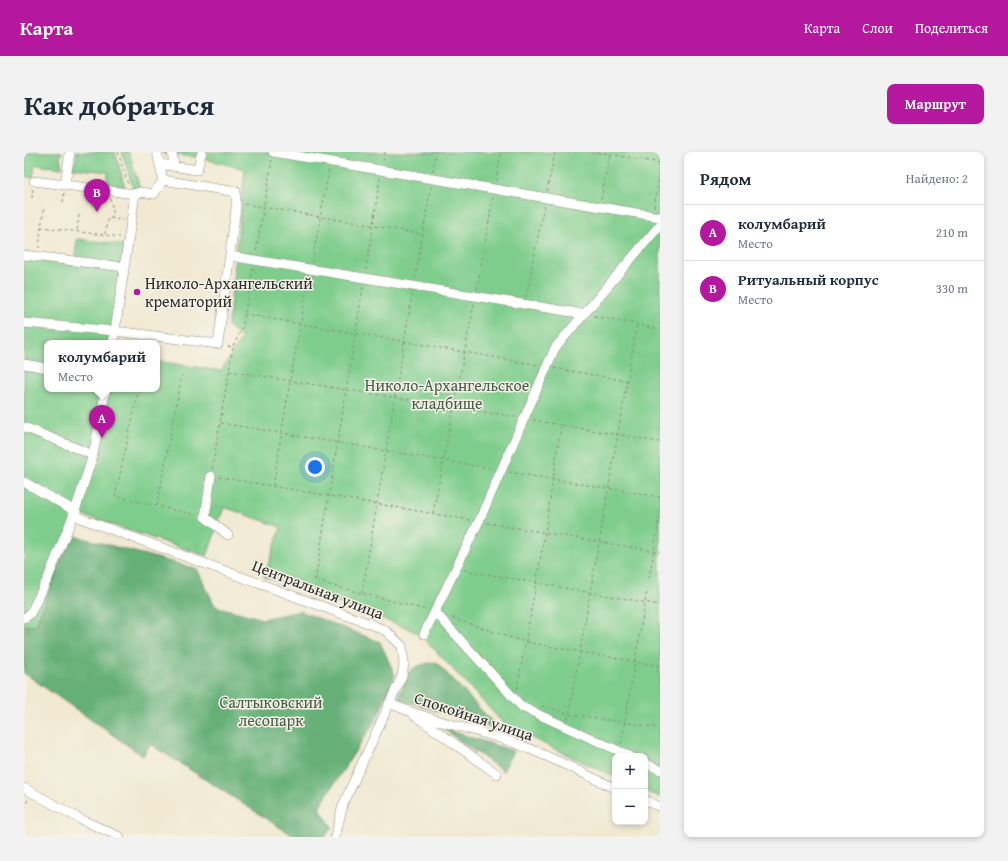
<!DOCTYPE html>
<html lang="ru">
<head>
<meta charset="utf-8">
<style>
	body { margin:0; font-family:"Gentium Book Plus",serif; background:#f2f2f3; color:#1f2937 }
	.controls { position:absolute; right:12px; bottom:12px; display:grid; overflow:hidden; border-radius:8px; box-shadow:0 2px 6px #0003 }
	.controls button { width:36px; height:36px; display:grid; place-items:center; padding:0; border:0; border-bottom:1px solid #e0e1e3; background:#fff; color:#1f2937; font:20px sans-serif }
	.you { position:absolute; left:291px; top:315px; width:14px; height:14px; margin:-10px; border:3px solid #fff; border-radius:50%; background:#1a73e8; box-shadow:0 0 0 6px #1a73e833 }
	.badge { display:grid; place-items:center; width:26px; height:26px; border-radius:50%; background:#b5179e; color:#fff; font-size:13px; font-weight:700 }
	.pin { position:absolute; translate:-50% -33px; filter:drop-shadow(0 1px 2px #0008) }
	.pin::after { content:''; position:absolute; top:21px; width:14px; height:12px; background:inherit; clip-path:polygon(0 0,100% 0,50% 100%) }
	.popup { position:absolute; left:20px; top:188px; width:116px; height:52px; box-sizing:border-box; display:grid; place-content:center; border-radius:8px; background:#fff; filter:drop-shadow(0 1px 3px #0005); font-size:13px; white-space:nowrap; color:#747a83 }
	.popup b { font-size:15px; color:#1f2937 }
	.popup::after { content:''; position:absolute; left:50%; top:100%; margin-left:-8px; border:8px solid transparent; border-top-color:#fff }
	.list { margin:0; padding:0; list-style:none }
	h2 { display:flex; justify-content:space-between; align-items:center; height:52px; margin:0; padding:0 16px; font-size:17px }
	h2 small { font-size:13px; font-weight:400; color:#747a83 }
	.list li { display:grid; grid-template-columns:26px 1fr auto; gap:12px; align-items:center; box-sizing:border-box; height:56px; padding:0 16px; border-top:1px solid #e0e1e3 }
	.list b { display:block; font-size:15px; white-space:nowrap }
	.list p { margin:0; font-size:13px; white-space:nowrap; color:#747a83 }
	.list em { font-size:13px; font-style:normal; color:#747a83 }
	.map { position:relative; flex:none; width:636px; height:685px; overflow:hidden; border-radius:8px }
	header { display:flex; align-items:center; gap:24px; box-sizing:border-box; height:56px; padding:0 20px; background:#b5179e; color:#fff }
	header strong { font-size:19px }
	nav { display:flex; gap:22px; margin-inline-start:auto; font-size:14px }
	.intro { display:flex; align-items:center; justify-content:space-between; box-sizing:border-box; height:96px; padding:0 24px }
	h1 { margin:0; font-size:28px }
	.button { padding:10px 18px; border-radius:8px; background:#b5179e; color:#fff; font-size:14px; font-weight:700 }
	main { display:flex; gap:24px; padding:0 24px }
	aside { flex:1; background:#fff; border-radius:8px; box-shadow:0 2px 6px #0003 }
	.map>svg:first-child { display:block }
	.green { fill:#7ecd8c; stroke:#547c5c }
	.forest { fill:#66b078; stroke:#486e52 }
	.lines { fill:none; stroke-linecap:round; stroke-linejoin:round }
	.minor-casing { stroke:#8e8a7e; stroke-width:10 }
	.path { stroke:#8e8a7e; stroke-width:1; stroke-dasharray:3 3; stroke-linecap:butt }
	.minor { stroke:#fff; stroke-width:9 }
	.poi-dot { fill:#b5179e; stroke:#f7f3e8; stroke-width:1.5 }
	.labels { text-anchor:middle; stroke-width:3; stroke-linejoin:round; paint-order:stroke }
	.poi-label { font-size:16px; fill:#2b2b2b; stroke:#f7f3e8; text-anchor:start }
	.park-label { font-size:16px; fill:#445c48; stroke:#f7f3e8 }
	.street-label { font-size:16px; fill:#2b2b2b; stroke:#f7f3e8 }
</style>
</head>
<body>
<header>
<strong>Карта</strong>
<nav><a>Карта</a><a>Слои</a><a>Поделиться</a></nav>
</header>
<div class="intro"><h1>Как добраться</h1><a class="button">Маршрут</a></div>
<main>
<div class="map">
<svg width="636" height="685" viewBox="0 0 636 685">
	<rect width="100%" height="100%" fill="#f7f3e8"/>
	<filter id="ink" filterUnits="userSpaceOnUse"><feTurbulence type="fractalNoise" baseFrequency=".025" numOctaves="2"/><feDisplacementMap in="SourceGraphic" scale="8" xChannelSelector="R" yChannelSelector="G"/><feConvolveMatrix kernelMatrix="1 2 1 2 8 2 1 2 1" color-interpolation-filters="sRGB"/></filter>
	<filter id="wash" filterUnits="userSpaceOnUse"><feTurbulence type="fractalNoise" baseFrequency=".012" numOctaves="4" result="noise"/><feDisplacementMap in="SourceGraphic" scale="16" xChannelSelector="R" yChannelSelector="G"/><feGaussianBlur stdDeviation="0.9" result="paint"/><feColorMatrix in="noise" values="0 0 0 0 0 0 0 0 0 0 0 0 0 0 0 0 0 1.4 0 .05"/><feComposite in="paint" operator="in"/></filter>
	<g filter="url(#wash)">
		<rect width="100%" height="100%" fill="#f1e9d2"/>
		<path class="green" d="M0,0H38L36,4L38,16L11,13L9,26L0,24Z
			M52,0H91L101,35L83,32L84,20L48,16L53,6Z
			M98,0H105L116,37L109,36Z
			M139,0H636V645L621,639V604H591V625L482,574L397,483L381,475L240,425L257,375L200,355L183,404L55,362L48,383L12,473L0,474V101L51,107L53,87L101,93L89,191H23V237H133V209L197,219L218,186L204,174L221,17L173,5L139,2Z"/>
		<path class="forest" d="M48,383L173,417L191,454L239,467L276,459L356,490L371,523L353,566L295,655L308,675L301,685H271L126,592L119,604L0,521V474L12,473Z
			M412,510L476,578L374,547C384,521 382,514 412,510Z
			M418,576L489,599L479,619Z"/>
	</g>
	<g filter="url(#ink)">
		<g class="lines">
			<g class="minor-casing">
				<path id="minor" d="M148,0L150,14
					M249,0L636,65
					M136,12L173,18L178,0
					M41,32L46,0
					M111,42L115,40L130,42L139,28
					M0,103L100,115
					M206,104L560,162
					M0,171L91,179L111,42L10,29
					M89,191L91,179L194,192L212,56V40L139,28L133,0
					M0,212L23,216
					M0,275L69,303
					M187,324L181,365L204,383
					M0,330L51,359L69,303L82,237
					M51,359L56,366L349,473L362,479L378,494L380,512L378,524L319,653L311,685
					M411,460L498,555L606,604
					M0,466L6,462L24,426L51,359
					M400,482L455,369L531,196L636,73
					M365,551C407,570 453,577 496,593C528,605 559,622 591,636
					M390,563L473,622
					M621,611L636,618
					M0,636L56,667L96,685
					M621,648L636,655"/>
			</g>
			<path class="path" d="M94,0L104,33
				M574,0L636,11
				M359,9L361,0
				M409,19L412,0
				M472,29L477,0
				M523,39L531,0
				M8,46L9,36
				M86,46L89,59L88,67
				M577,47L586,0
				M39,50L40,40
				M221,52L398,82
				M69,54L70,45
				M630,55L636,22
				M20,57L17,75L96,85
				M53,78L55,63
				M81,82L84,66L99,68
				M15,96L17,75
				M232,99L248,8
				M288,110L305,18
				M342,118L356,26
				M391,126L407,34
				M339,135L291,429L402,458
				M453,137L469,46
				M502,145L520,54
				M220,162L515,213
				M570,164L636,177
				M209,194L218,177L229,116
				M530,216L604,229
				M205,219L492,265
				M115,237L91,344L172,363
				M509,268L636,290
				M197,271L470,317
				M188,317L209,195L202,194
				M485,320L636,345
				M195,325L446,368
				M249,334L266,229L285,125
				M133,354L158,223
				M409,361L450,152
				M463,371L636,400
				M440,418L636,453
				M338,441L388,143
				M428,466L501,490L636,514
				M493,537L521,381L537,273
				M517,554L545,562L636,576
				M544,567L613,173
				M597,592L636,362
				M0,656L4,647"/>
			<use href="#minor" class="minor"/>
		</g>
	</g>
	<circle class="poi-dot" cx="113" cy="140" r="4"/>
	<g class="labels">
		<g class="poi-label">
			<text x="121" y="137">Николо-Архангельский<tspan x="121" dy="18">крематорий</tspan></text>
		</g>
		<g class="park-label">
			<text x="423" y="239">Николо-Архангельское<tspan x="423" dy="18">кладбище</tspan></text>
			<text x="247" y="556">Салтыковский<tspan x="247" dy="18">лесопарк</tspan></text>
		</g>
		<g class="street-label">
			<text transform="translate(294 437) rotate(21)" y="6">Центральная улица</text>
			<text transform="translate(450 564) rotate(18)" y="6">Спокойная улица</text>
		</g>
	</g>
</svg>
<div class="controls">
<button>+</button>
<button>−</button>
</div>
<div class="you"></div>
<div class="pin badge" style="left:78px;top:286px">A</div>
<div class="popup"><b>колумбарий</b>Место</div>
<div class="pin badge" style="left:73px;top:60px">B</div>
</div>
<aside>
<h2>Рядом<small>Найдено: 2</small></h2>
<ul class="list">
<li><span class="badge">A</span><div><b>колумбарий</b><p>Место</p></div><em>210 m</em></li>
<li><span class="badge">B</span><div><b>Ритуальный корпус</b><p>Место</p></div><em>330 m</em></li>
</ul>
</aside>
</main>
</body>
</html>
